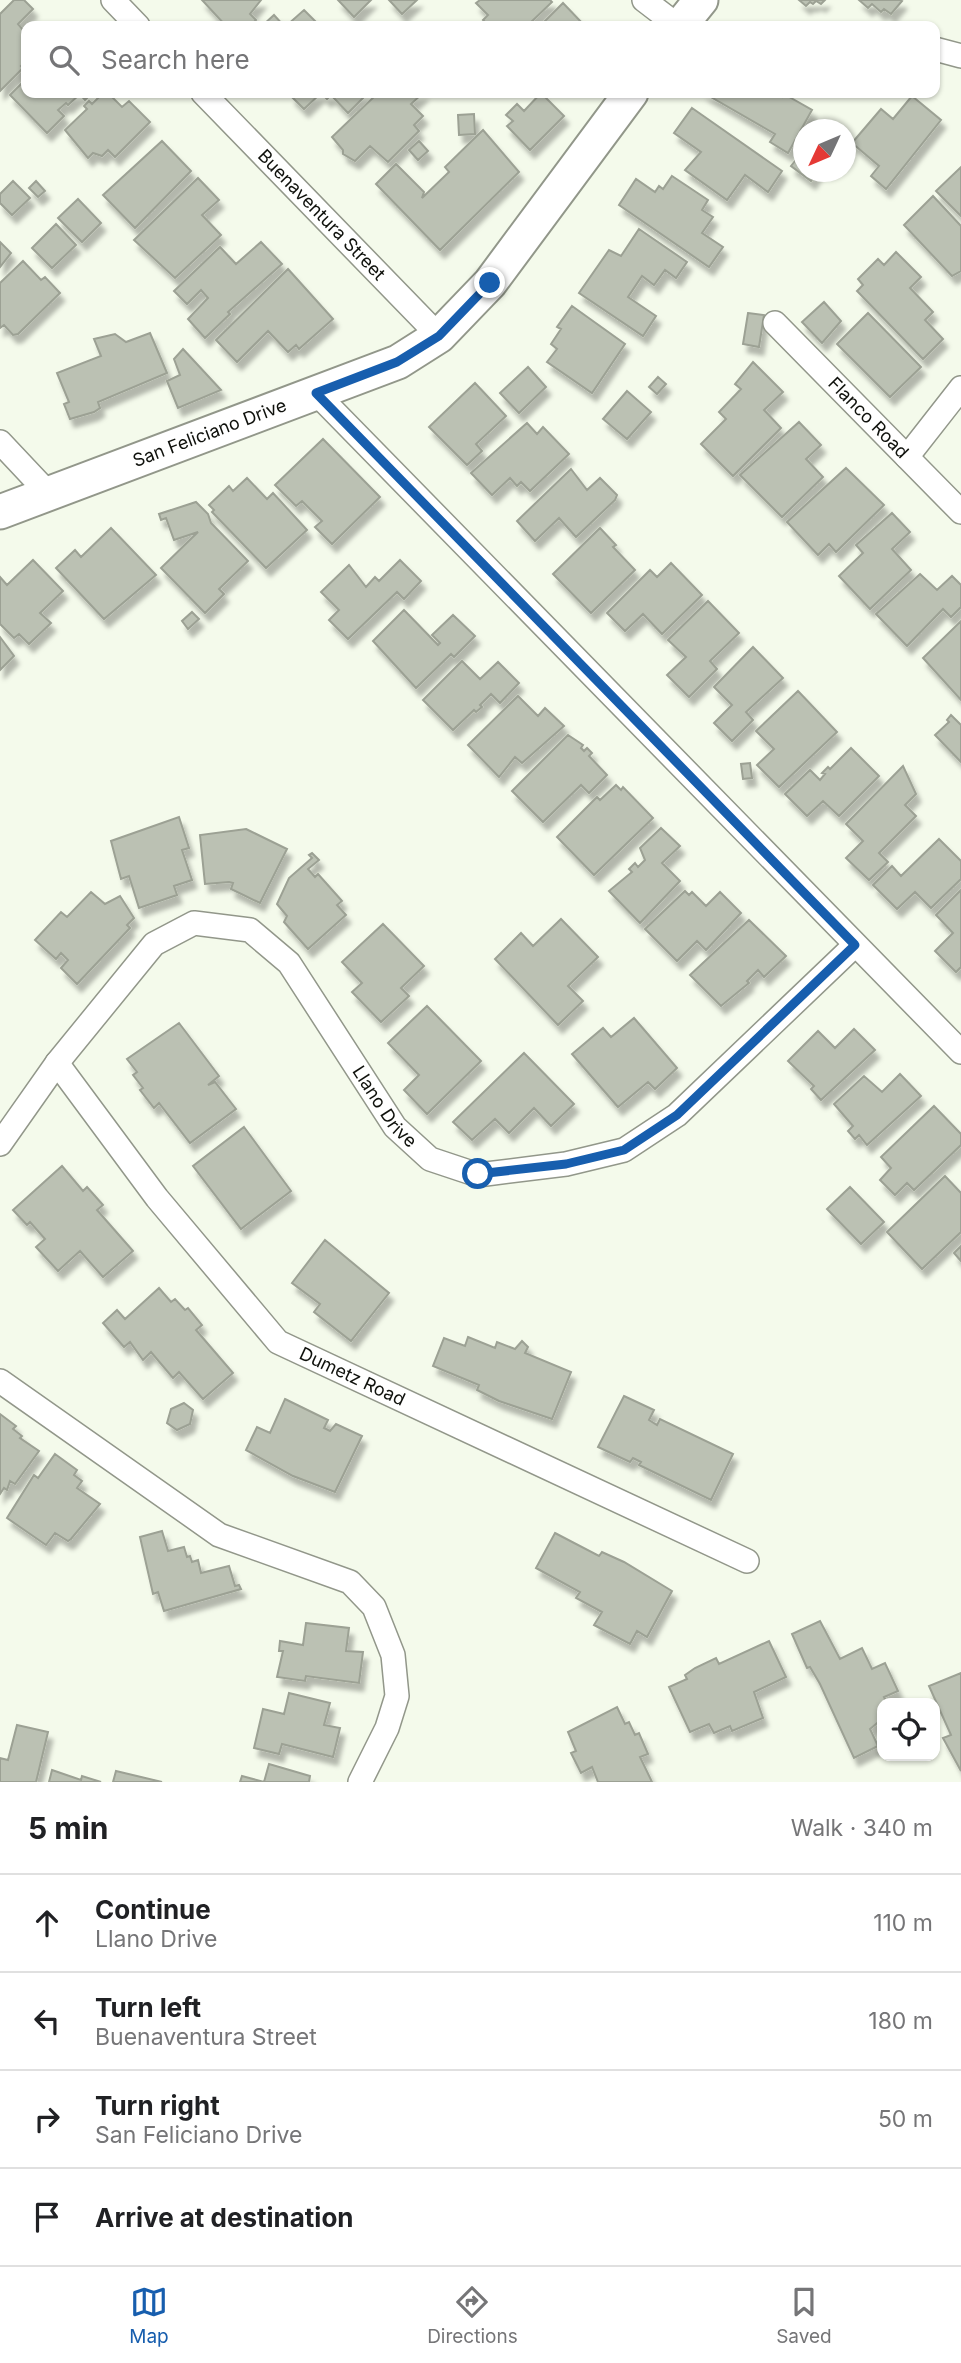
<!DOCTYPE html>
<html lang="en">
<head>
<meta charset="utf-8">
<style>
	body { margin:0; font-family:Inter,sans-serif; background:#f2f2f2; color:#202124 }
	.controls { position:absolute; right:21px; bottom:21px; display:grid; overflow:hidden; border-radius:14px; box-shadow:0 2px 5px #0004 }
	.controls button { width:63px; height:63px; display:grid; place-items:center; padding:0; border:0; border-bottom:2px solid #e0e0e0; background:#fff; color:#202124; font:35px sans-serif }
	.compass { position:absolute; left:793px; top:119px; width:63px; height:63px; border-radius:50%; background:#fff; box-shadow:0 2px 5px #0004; rotate:226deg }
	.stop { position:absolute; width:21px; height:21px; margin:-16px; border:5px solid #175eae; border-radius:50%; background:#fff }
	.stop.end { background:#175eae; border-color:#fff; box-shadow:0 2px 7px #0008 }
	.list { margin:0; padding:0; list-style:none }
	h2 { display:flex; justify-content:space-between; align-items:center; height:91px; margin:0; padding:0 28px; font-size:30px }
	h2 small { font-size:23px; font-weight:400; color:#757577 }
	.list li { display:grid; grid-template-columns:46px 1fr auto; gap:21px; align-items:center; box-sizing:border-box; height:98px; padding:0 28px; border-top:2px solid #e0e0e0 }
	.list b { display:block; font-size:26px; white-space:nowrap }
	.list p { margin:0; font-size:23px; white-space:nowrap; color:#757577 }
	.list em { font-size:23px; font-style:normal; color:#757577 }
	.icon { flex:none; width:38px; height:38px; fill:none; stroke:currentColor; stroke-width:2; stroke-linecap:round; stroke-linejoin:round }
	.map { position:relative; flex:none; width:961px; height:1782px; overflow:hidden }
	.search { position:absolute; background:#fff; box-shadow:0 2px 5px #0004; left:21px; right:21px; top:21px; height:77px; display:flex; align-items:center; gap:18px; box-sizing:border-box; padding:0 24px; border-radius:14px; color:#757577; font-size:26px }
	.sheet { height:483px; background:#fff }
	nav { display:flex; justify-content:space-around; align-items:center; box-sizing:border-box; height:98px; border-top:2px solid #e0e0e0; background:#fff; font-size:19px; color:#757577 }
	nav a { display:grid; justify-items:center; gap:4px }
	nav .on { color:#175eae }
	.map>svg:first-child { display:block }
	.building { fill:#bbc1b3; stroke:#9ca194; stroke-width:2; filter:url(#shadow) }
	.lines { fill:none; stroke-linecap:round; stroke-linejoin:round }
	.street-casing { stroke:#92978a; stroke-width:26 }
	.secondary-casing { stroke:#92978a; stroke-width:37 }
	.street { stroke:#fff; stroke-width:23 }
	.secondary { stroke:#fff; stroke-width:33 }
	.route { stroke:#175eae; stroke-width:9 }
	.labels { text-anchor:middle; stroke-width:7; stroke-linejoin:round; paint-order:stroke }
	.street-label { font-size:18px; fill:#0f110c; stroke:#f4faeb }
</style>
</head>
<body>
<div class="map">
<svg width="961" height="1782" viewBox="0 0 961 1782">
	<defs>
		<filter id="shadow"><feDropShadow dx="4.5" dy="8" stdDeviation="2" flood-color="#0004"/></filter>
	</defs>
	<rect width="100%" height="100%" fill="#f4faeb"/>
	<path class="building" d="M14,0H24L33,9L18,24L23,30L26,27V61L21,66L23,68L0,91V14Z
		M202,0H261L250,14L256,20L250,26H226Z
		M338,0H371L354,17Z
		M389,0H417L402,14Z
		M480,0H550L552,2L527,26H489L483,20L488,15L476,3Z
		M799,0H825L821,4L816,1L813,4L810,2L806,6Z
		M859,0H900L902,1L891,14L884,9L881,12L872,4L868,8Z
		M563,3L585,26H540Z
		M304,10L320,26H286Z
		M274,15L284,26H262Z
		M26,79V93H92L85,100L80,94L68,105L66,103L58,110L64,116L47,133L10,95Z
		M103,93H108L122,107L129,101L150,122L115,157L108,150L102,156L93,153L88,158L65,130L87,109L84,106L89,101L92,104Z
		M321,93H368L348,113L331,95L327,99Z
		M321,93L304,109L291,96L293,93Z
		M378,93H423L411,104L423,116L414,125L419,131L388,162L370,146L355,161L343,154V150L332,137Z
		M541,93L564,116L530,150L507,126L513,121L506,115L517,104L524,111Z
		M704,93H774L782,97L784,94L812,110L788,153L770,142L775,134Z
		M912,96L941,120L886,189L871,176L879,166L852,143L881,109L893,119Z
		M692,108L782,171L768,192L745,175L727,200L685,170L701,152L674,133Z
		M474,114L475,134L459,135L458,115Z
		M483,130L519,172L440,250L376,184L396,164L424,192L422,198L449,172L445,167Z
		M162,141L191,171L135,228L103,195Z
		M419,141L428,151L418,160L409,150Z
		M799,156L804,159V172H817L811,181L791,166Z
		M961,167V216L936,191Z
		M672,176L708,200L702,210L713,217L702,233L723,247L709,267L619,205L636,179L655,192L659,186L663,189Z
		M198,178L219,200L202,215L221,235L175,278L134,240Z
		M13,181L30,198L12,215L0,203V194Z
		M36,181L45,191L38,197L29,188Z
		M933,196L961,226V271L952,276L904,225Z
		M78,199L101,223L82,242L58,218Z
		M56,224L76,245L52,268L32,248Z
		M639,229L687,262L676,278L665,270L654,285L642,276L628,297L656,316L643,336L579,293L609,250L621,256Z
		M0,242L11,253L0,267Z
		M261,242L282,264L228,312L230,314L205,338L188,319L208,298L201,290L187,304L174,291L220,247L236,264Z
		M896,252L921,277L910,288L933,312L925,320L943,339L923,359L857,291L863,285L858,279L878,259L884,265Z
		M23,261L41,280L45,277L60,293L18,334L13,335L4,325L0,328V283Z
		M288,269L333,319L299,349L296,345L288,352L268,331L237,362L216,340Z
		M824,302L841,321L822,343L802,322Z
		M572,306L625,344L592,393L547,362L557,349L551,344L561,329L557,327Z
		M748,313L764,315L759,347L743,344Z
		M868,313L921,367L890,397L837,344Z
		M150,333L167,373L98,402L100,408L94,412L70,419L64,404L69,402L57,373L101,356L94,339L115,334L126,342Z
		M183,349L221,390L178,408L167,381L180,375L174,359Z
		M753,362L783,392L764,410L781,428L733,476L701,444L726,419L719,412L741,389L735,384Z
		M528,367L546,387L519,413L500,393Z
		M658,377L666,384L657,394L649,387Z
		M475,383L506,416L476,444L482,451L467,465L429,427Z
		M627,391L651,412L627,439L603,419Z
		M799,422L821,445L806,459L823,477L782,517L740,475Z
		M527,423L537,434L543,427L569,454L530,491L521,482L517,486L510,478L492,495L471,473Z
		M323,439L380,497L332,544L315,527L322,521L302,501L296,506L275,485Z
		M846,468L884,505L836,552L829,544L818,555L787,522Z
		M571,469L587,490L600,478L617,495L615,500L576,537L559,518L535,541L517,521Z
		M247,478L267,499L273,493L307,530L266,568L212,512L214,510L209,505L229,486L233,491Z
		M196,502L208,514L211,523L248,561L219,589L224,594L205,613L161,568L198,532L174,540L166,518L161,520L159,514Z
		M892,513L910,532L892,549L911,570L870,609L839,576L863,553L856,545Z
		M111,528L156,575L104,619L56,568L75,550L81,557Z
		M600,528L616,545L613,547L635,570L591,613L553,574Z
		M33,560L63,591L40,613L51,623L29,644L19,634L14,638L0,624V577L7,585Z
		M400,560L421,581L404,599L397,592L348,639L329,620L339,610L321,592L349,565L366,587L375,577L379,581Z
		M671,563L702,595L662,634L643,614L625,631L607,613L650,570L657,577Z
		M920,574L937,590L952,576L961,585V607L951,617L943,609L907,646L876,614Z
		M708,601L739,633L710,661L717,669L689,697L667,675L686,657L668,640Z
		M404,610L438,645L440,643L432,635L453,615L475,636L454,657L451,654L416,688L373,641Z
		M192,612L199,619L188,629L182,621Z
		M961,621V700L923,658Z
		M0,637L14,656L0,670Z
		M753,647L783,678L746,712L753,720L732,741L714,723L732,705L714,687Z
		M462,661L480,679L498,662L519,683L500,703L491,694L480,705L482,707L476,712L474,710L453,730L423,700Z
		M798,691L837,732L779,787L757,765L774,749L756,731Z
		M518,696L538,716L545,708L564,726L522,763L515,757L499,777L468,745Z
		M951,715L961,725V762L935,735L949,722L947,720Z
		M568,735L583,745L581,748L584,751L587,748L592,753L589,756L607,775L589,793L581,785L543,822L512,791Z
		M851,748L879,776L839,816L823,801L807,816L785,794L810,770L820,780L825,774L822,773L828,767L830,769Z
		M750,763L752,778L743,779L741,764Z
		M903,766L916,794L905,805L916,816L879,853L888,862L869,880L846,858L863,841L846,824Z
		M616,785L621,790L623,787L653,818L594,875L557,837L597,797L600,800Z
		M179,817L189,848L182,850L192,880L174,886L177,895L139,908L129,876L121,879L111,841Z
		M661,828L680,846L662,863L680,881L640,923L609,891L632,872L629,869L635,863L638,867L645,860L640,848Z
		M246,829L287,849L260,903L231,889L233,883L229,882L205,884L200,835Z
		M939,839L961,861V879L931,908L915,892L897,909L873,885L892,866L901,876Z
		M312,853L319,860L308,869L315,877L318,874L342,901L337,905L346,915L308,949L284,922L287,916L277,904L289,878L312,858L309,855Z
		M961,890V967L956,972L935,951L953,933L936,915Z
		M685,891L689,895L692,892L706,906L720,892L741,913L706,950L697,941L677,961L645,929Z
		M91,892L105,904L120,896L134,918L127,925L130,928L77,984L61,968L68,960L61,953L56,959L35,940L61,912L67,917Z
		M561,919L598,957L568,986L583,1001L558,1025L495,959L521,933L533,946Z
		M749,920L786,956L764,977L758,970L747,981L749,983L721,1006L690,975Z
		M383,924L424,966L401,988L409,996L381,1022L352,992L362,983L342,962Z
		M427,1006L481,1061L427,1114L404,1090L419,1075L388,1043Z
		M634,1018L677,1068L655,1089L648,1082L618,1107L572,1054L603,1028L611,1037Z
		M179,1023L219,1076L208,1085L215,1082L236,1109L190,1143L159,1103L154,1108L140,1090L143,1088L133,1075L137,1072L127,1059Z
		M854,1029L875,1050L821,1100L811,1089L814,1086L788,1061L818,1031L835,1048Z
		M524,1053L574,1104L551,1126L534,1108L509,1133L495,1119L472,1140L453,1122Z
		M900,1074L921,1096L867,1145L859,1135L855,1139L848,1131L853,1126L834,1104L864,1076L882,1092Z
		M934,1106L961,1134V1145L914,1190L907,1183L895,1195L880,1180L891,1168L881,1157Z
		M244,1127L291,1191L241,1229L193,1166Z
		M62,1166L83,1191L87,1187L103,1205L97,1210L133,1251L103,1277L80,1251L58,1271L36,1247L45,1239L30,1222L27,1225L13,1210Z
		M945,1176L961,1193V1232L922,1269L887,1232Z
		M850,1187L884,1222L861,1244L827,1209Z
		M325,1240L389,1293L351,1341L314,1312L320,1304L292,1283Z
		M961,1246V1261L954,1253Z
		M159,1288L171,1302L175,1299L185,1310L188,1308L202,1325L196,1330L233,1373L203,1399L179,1372L173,1378L151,1352L143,1360L130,1342L124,1347L103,1323L117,1310L125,1319Z
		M468,1337L495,1348L497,1342L515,1349L522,1341L528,1347L525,1353L571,1372L552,1419L499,1401L477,1390L479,1385L433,1366L444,1338L465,1346Z
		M624,1396L654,1410L649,1420L657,1425L660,1419L733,1454L711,1500L639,1465L641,1462L633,1458L630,1462L598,1447Z
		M285,1399L328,1420L324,1428L330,1431L336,1424L362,1436L335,1492L293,1476L246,1450L257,1427L270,1433Z
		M184,1403L193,1410L190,1424L177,1430L167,1423L171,1409Z
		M0,1414L16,1426L13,1429L22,1436L20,1438L39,1451L15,1484L10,1481L7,1490L4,1488L0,1494Z
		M55,1454L77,1470L74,1475L82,1481L77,1488L100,1504L71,1539L68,1541L55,1533L46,1545L7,1518L34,1475L38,1478Z
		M162,1531L168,1551L184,1547L187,1557L190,1556L192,1562L198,1560L201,1573L229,1566L235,1586L239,1585L241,1589L164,1611L158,1592L153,1594L140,1537Z
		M555,1533L599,1556L602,1552L624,1562L672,1591L647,1637L637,1631L630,1644L594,1625L602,1612L576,1598L580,1592L536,1568Z
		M820,1621L840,1659L862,1648L872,1669L885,1663L898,1691L884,1697L887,1703H882V1719L870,1729L878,1746L854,1758L820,1684L810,1667L807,1668L792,1634Z
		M306,1623L349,1628L346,1651L363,1652L359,1683L306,1676L305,1681L277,1677L283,1651H279L280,1641L303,1645Z
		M769,1641L786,1677L754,1692L763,1718L732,1731L730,1726L714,1733L709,1724L690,1732L669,1687L687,1679L685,1675L695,1668L716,1658L719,1664Z
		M961,1673V1771L943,1738L951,1735L929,1686Z
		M289,1693L330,1703L324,1725L340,1728L333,1757L282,1744L279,1754L254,1748L263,1709L284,1714Z
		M617,1707L625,1724L629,1722L635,1735L639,1733L648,1754L640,1757L652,1782H598L592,1767L581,1773L571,1753L576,1751L568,1732Z
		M17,1725L48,1732L36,1782H0V1758L8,1760Z
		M269,1764L310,1776L309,1782H240L242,1776L264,1782Z
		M52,1770L81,1780L82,1776L101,1782H49Z
		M116,1771L162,1782H113Z"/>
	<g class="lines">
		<g class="street-casing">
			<g id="street">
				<path d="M113,0L138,26"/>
				<path d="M644,0L678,26"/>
				<path d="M935,49L961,56"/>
				<path id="s1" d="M203,93L439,336"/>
				<path id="s2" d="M775,323L961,512"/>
				<path d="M316,393L961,1052"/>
				<path d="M0,442L49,494"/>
				<path d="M907,457L961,388"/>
				<path id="s3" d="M57,1063L157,1198L278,1342L747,1561"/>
				<path id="s4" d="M0,1144L57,1063L154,944L194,923L250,930L289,963L395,1127L430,1159L478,1175L566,1164L624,1150L677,1115L855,945"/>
				<path d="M0,1381L219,1535L350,1582L374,1607L393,1655L397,1696L387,1728L360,1782"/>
			</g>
		</g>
		<g class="secondary-casing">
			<g id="secondary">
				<path d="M680,26L701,0"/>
				<path id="s5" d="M0,512L398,362L439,336L490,283L631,93"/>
			</g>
		</g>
		<use href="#street" class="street"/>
		<use href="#secondary" class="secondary"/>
	</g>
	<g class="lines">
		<path class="route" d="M478,1174L566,1164L624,1150L677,1115L855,945L316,393L397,362L439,336L490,283"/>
	</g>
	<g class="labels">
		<g class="street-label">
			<text dy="6" stroke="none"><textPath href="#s1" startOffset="170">Buenaventura Street</textPath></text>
			<text dy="6" stroke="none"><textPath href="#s2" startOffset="133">Flanco Road</textPath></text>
			<text dy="6" stroke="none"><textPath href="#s5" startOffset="224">San Feliciano Drive</textPath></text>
			<text dy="6" stroke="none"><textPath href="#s4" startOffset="578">Llano Drive</textPath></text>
			<text dy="6" stroke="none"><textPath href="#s3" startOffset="438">Dumetz Road</textPath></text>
		</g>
	</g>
</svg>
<div class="controls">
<button><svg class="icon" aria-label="locate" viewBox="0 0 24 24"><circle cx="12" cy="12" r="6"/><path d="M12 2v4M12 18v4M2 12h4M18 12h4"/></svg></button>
</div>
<svg class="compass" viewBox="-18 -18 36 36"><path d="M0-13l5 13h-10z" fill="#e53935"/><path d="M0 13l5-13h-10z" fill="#757577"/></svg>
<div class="stop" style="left:478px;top:1174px"></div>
<div class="stop end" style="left:490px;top:283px"></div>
<div class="search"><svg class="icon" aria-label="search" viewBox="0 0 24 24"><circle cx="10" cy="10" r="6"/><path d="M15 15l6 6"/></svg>Search here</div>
</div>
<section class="sheet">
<h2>5 min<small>Walk · 340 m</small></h2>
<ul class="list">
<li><svg class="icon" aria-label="ahead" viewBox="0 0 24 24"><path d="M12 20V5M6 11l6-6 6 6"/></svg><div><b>Continue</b><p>Llano Drive</p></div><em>110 m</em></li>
<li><svg class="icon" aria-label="left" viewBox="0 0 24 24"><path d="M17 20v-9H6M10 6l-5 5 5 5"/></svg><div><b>Turn left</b><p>Buenaventura Street</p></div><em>180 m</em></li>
<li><svg class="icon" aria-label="right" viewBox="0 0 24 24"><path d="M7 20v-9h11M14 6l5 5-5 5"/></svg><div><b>Turn right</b><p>San Feliciano Drive</p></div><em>50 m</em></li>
<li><svg class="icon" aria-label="arrive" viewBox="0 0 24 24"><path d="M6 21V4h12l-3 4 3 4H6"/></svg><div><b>Arrive at destination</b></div></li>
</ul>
</section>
<nav>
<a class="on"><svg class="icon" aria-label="map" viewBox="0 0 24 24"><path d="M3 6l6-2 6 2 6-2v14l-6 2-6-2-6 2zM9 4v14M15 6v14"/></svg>Map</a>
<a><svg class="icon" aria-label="directions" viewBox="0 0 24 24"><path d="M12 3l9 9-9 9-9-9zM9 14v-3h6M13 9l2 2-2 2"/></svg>Directions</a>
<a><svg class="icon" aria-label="saved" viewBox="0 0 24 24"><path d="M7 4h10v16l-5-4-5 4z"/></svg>Saved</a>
</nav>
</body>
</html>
